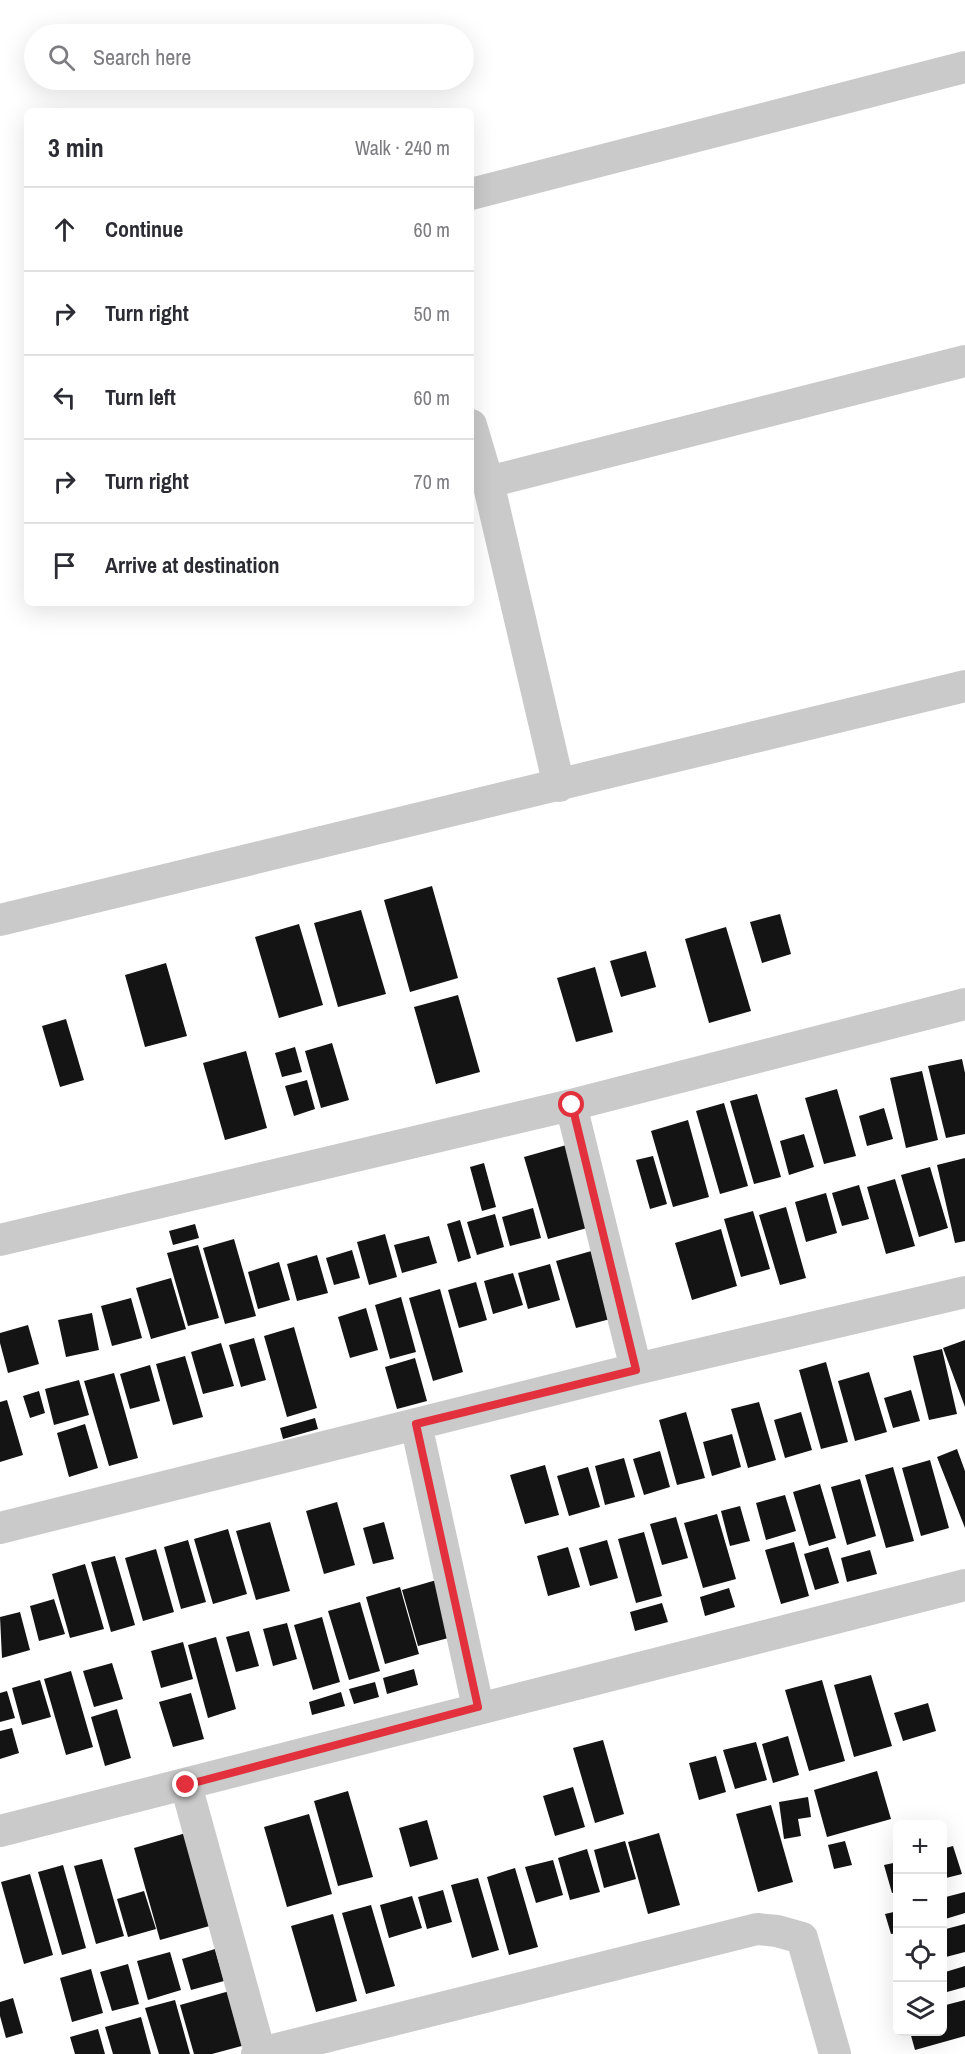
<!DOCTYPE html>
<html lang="en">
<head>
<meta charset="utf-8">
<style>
	body { margin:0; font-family:"Archivo Narrow",sans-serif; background:#f7f7f7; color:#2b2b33 }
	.controls { position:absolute; right:18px; bottom:18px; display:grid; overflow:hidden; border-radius:9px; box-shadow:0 6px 24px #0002 }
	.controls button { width:54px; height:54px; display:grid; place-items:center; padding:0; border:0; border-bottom:2px solid #e1e1e2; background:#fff; color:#2b2b33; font:30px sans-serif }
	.stop { position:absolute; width:18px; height:18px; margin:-14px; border:4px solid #e2313c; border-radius:50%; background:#fff }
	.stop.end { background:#e2313c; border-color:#fff; box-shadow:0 2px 6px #0008 }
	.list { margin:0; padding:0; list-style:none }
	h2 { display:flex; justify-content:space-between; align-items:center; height:78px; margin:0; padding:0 24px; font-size:26px }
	h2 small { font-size:20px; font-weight:400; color:#7c7c81 }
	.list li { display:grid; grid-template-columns:39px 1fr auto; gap:18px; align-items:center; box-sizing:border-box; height:84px; padding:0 24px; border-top:2px solid #e1e1e2 }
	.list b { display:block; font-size:22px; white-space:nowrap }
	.list em { font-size:20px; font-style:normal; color:#7c7c81 }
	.icon { flex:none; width:33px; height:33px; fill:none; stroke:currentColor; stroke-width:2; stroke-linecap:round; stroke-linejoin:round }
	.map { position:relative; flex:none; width:965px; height:2054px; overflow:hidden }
	.search { position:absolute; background:#fff; box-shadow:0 6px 24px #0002; left:24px; top:24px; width:450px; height:66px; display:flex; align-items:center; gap:15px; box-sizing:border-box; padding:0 21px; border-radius:33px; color:#7c7c81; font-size:22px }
	.panel { position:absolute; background:#fff; box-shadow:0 6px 24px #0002; left:24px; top:108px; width:450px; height:498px; border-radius:9px }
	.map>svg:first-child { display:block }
	.building { fill:#141414 }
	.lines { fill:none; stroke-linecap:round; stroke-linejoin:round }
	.minor { stroke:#cacaca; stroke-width:32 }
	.route { stroke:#e2313c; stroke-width:8 }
</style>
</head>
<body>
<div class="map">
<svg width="965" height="2054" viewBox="0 0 965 2054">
	<rect width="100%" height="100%" fill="#fff"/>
	<path class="building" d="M432,886L458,978L410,992L384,900Z
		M361,910L386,994L338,1007L314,923Z
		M780,914L791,954L762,963L750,922Z
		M299,924L323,1005L279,1018L255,937Z
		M726,927L751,1011L709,1023L685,939Z
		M646,951L656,987L621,997L610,961Z
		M166,963L187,1036L145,1047L125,975Z
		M595,967L613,1032L576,1042L557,978Z
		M458,995L480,1072L436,1084L414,1007Z
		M66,1019L84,1080L60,1087L42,1026Z
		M332,1043L349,1100L321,1108L305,1051Z
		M295,1047L302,1072L282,1077L275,1053Z
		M246,1051L267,1128L225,1140L203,1063Z
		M962,1059L965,1073V1134L946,1138L928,1066Z
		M922,1071L938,1140L906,1148L890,1078Z
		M307,1080L315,1109L294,1116L285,1086Z
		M837,1089L856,1156L824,1164L805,1098Z
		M757,1094L781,1177L754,1184L730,1101Z
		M724,1103L748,1186L720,1194L696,1111Z
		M884,1108L893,1139L867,1146L859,1116Z
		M688,1120L709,1197L673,1207L651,1131Z
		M804,1134L814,1167L789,1175L780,1141Z
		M570,1144L594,1226L548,1239L524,1157Z
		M653,1156L667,1204L650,1209L636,1160Z
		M965,1158V1241L955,1243L937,1165Z
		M484,1163L496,1207L482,1211L470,1167Z
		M930,1167L948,1228L919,1237L901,1175Z
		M895,1179L915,1246L886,1254L867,1187Z
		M859,1185L869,1219L842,1226L832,1193Z
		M826,1193L837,1233L806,1242L795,1202Z
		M786,1207L806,1278L780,1285L759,1215Z
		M533,1208L541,1238L510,1246L502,1217Z
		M753,1211L770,1269L741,1277L724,1219Z
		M495,1214L504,1247L477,1255L467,1222Z
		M460,1220L471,1258L458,1262L447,1224Z
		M195,1224L199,1238L173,1245L169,1231Z
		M721,1229L737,1286L692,1300L675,1243Z
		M385,1234L397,1277L369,1285L357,1242Z
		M429,1236L437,1263L402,1273L394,1245Z
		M234,1239L256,1316L225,1324L203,1248Z
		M198,1245L219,1318L188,1326L167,1253Z
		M352,1250L360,1278L334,1285L326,1258Z
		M595,1250L614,1318L576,1328L556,1261Z
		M317,1255L328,1293L297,1301L287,1264Z
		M279,1262L290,1300L258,1309L248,1272Z
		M550,1264L560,1300L528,1309L518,1273Z
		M513,1273L523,1305L493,1314L484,1281Z
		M171,1278L186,1329L151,1339L136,1288Z
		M476,1282L487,1320L459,1328L448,1290Z
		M440,1289L463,1372L433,1381L409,1298Z
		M401,1297L416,1352L390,1359L375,1305Z
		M131,1298L142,1338L112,1346L101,1306Z
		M366,1308L378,1350L350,1358L338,1317Z
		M92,1313L99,1350L66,1357L58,1320Z
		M28,1325L39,1364L8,1373L0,1343V1333Z
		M294,1327L317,1408L287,1417L264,1336Z
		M254,1338L266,1380L241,1387L229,1345Z
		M965,1340V1407L943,1348Z
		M221,1343L234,1386L203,1394L191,1352Z
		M942,1349L957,1414L929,1420L913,1356Z
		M185,1356L203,1417L173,1425L156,1364Z
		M415,1358L427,1401L397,1409L385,1367Z
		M826,1362L848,1442L821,1449L799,1370Z
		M150,1365L160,1401L130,1409L120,1374Z
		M869,1372L887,1432L855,1441L838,1381Z
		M114,1373L138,1458L109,1466L84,1381Z
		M79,1380L89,1415L54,1425L45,1389Z
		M911,1390L920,1421L893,1428L884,1398Z
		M39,1391L45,1413L30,1418L23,1396Z
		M7,1400L23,1455L0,1462V1402Z
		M759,1402L776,1460L748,1468L731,1409Z
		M686,1412L705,1478L677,1485L659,1420Z
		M801,1412L812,1450L785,1458L774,1420Z
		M315,1418L318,1429L283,1439L280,1428Z
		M85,1424L98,1468L69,1477L57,1433Z
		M732,1434L741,1467L712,1476L703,1442Z
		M957,1449L965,1471V1528L937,1457Z
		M660,1451L670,1487L644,1495L633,1459Z
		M624,1458L635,1497L605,1505L595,1466Z
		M930,1460L949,1528L921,1536L902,1468Z
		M545,1465L559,1515L525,1524L510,1475Z
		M588,1467L600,1507L569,1516L557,1476Z
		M893,1467L914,1541L886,1548L865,1475Z
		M860,1479L876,1536L847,1545L831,1487Z
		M820,1484L836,1538L809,1546L793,1492Z
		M785,1495L796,1531L766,1540L756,1503Z
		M337,1502L355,1565L324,1574L306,1511Z
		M740,1506L750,1541L730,1546L721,1511Z
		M717,1514L736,1579L703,1588L684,1523Z
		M676,1517L688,1558L662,1565L650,1524Z
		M270,1522L290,1591L256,1600L236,1531Z
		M384,1522L394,1559L373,1564L363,1528Z
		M228,1529L247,1594L213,1604L194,1539Z
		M644,1532L662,1596L636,1603L618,1539Z
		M188,1540L206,1602L181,1609L164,1547Z
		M607,1540L618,1578L590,1586L579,1548Z
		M794,1542L809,1596L781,1604L765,1550Z
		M568,1547L580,1587L548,1596L537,1556Z
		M828,1547L839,1583L815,1590L804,1554Z
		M156,1549L174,1612L143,1621L125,1558Z
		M870,1550L877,1574L847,1582L841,1558Z
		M115,1556L135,1625L111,1632L91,1562Z
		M85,1564L104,1629L70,1638L52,1574Z
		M440,1579L456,1636L418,1646L402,1590Z
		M400,1587L419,1654L385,1664L366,1597Z
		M729,1588L735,1607L705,1616L700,1597Z
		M54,1599L65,1634L39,1641L30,1606Z
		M360,1602L380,1671L349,1680L328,1611Z
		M662,1603L668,1622L635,1631L630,1612Z
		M20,1612L30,1650L2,1658L0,1617Z
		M322,1617L340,1682L313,1690L294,1625Z
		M287,1623L297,1659L273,1666L263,1629Z
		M249,1631L259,1666L236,1672L226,1637Z
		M216,1637L236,1709L208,1718L188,1645Z
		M183,1642L193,1679L161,1688L151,1651Z
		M112,1663L123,1699L94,1707L83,1671Z
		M414,1669L418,1685L387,1694L383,1678Z
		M71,1671L93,1747L66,1755L44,1679Z
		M871,1675L892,1746L854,1757L834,1685Z
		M40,1680L51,1717L22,1725L12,1688Z
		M822,1680L845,1761L809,1771L785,1690Z
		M375,1682L379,1697L354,1704L349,1689Z
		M7,1691L15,1718L0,1722V1693Z
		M341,1692L345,1706L312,1715L309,1702Z
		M191,1693L204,1739L173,1747L159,1702Z
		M928,1703L936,1731L903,1741L894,1713Z
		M117,1709L131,1758L105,1766L91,1717Z
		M12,1728L19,1753L0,1759V1731Z
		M788,1736L799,1775L773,1783L762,1744Z
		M603,1740L624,1814L595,1823L573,1748Z
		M756,1742L767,1780L735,1789L723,1750Z
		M716,1756L726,1792L699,1800L689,1763Z
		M877,1771L891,1819L827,1837L814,1790Z
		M573,1787L585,1827L555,1836L543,1796Z
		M348,1791L373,1877L338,1886L314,1801Z
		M808,1797L811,1817L798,1819L801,1836L784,1839L779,1802Z
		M771,1805L793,1882L758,1892L736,1814Z
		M309,1814L332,1894L287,1907L264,1827Z
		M427,1820L438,1859L410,1867L399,1828Z
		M186,1833L213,1925L160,1940L134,1848Z
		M659,1833L680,1905L648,1914L628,1842Z
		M625,1841L636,1879L604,1888L594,1850Z
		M845,1841L852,1865L834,1869L828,1845Z
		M953,1846L962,1874L942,1879V1849Z
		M587,1849L600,1892L570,1900L558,1858Z
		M102,1859L124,1936L96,1944L74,1866Z
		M553,1860L563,1895L536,1903L525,1867Z
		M898,1862V1892L892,1893L884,1865Z
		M63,1865L86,1948L62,1955L38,1872Z
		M515,1868L538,1947L509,1955L487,1877Z
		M30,1874L53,1955L24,1964L1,1882Z
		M478,1878L499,1950L472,1958L451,1885Z
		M443,1890L452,1922L427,1929L418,1897Z
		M144,1891L156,1929L128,1937L117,1899Z
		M965,1892V1913L942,1920V1898Z
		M412,1896L422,1928L389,1938L380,1905Z
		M371,1905L395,1986L366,1994L342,1913Z
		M898,1911V1933L891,1934L885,1914Z
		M333,1914L357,2001L316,2012L291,1926Z
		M965,1924V1952L942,1958V1930Z
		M215,1949L224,1981L191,1990L182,1959Z
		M170,1952L181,1990L148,2000L137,1961Z
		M128,1964L139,2004L112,2011L100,1972Z
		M965,1966V1987L947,1992L942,1973Z
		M91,1969L103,2013L72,2022L60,1978Z
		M233,1990L249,2044L212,2054H194L180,2005Z
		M13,1998L23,2033L6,2038L0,2016V2002Z
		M175,2000L190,2054H159L145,2008Z
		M965,2000V2036L915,2050L910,2032H942V2006Z
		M141,2017L151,2054H113L105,2027Z
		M98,2029L105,2054H75L70,2037Z"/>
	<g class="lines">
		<path class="minor" d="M471,194L965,67
			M471,425L488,482L559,786
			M488,482L965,361
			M0,920L965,686
			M571,1105L636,1369
			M0,1240L571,1105L965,1004
			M416,1424L478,1707
			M0,1528L636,1369L965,1292
			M186,1785L260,2053
			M0,1831L965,1585
			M257,2054L757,1929L777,1931L802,1938L835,2054"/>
	</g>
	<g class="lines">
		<path class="route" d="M186,1785L478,1707L416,1424L636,1370L572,1105"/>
	</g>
</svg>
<div class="controls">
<button>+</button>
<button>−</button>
<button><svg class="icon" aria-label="locate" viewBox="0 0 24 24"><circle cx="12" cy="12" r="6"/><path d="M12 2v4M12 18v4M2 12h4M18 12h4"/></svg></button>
<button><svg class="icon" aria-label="layers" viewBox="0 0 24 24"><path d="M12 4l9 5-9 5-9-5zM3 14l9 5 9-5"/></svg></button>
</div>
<div class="stop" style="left:572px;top:1105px"></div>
<div class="stop end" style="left:186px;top:1785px"></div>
<div class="search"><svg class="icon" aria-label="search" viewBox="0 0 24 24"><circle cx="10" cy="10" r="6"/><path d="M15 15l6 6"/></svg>Search here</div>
<section class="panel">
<h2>3 min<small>Walk · 240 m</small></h2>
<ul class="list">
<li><svg class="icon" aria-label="ahead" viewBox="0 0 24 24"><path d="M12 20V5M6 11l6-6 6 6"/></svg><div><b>Continue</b></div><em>60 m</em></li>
<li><svg class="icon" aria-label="right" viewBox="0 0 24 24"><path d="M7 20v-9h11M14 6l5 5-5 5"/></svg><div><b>Turn right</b></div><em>50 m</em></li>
<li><svg class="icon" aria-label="left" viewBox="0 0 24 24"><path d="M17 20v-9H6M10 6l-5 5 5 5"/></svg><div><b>Turn left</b></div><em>60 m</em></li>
<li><svg class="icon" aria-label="right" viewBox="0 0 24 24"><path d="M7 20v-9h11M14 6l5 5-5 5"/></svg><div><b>Turn right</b></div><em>70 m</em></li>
<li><svg class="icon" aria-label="arrive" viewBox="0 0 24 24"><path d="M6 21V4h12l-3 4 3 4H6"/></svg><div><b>Arrive at destination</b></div></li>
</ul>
</section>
</div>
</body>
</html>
